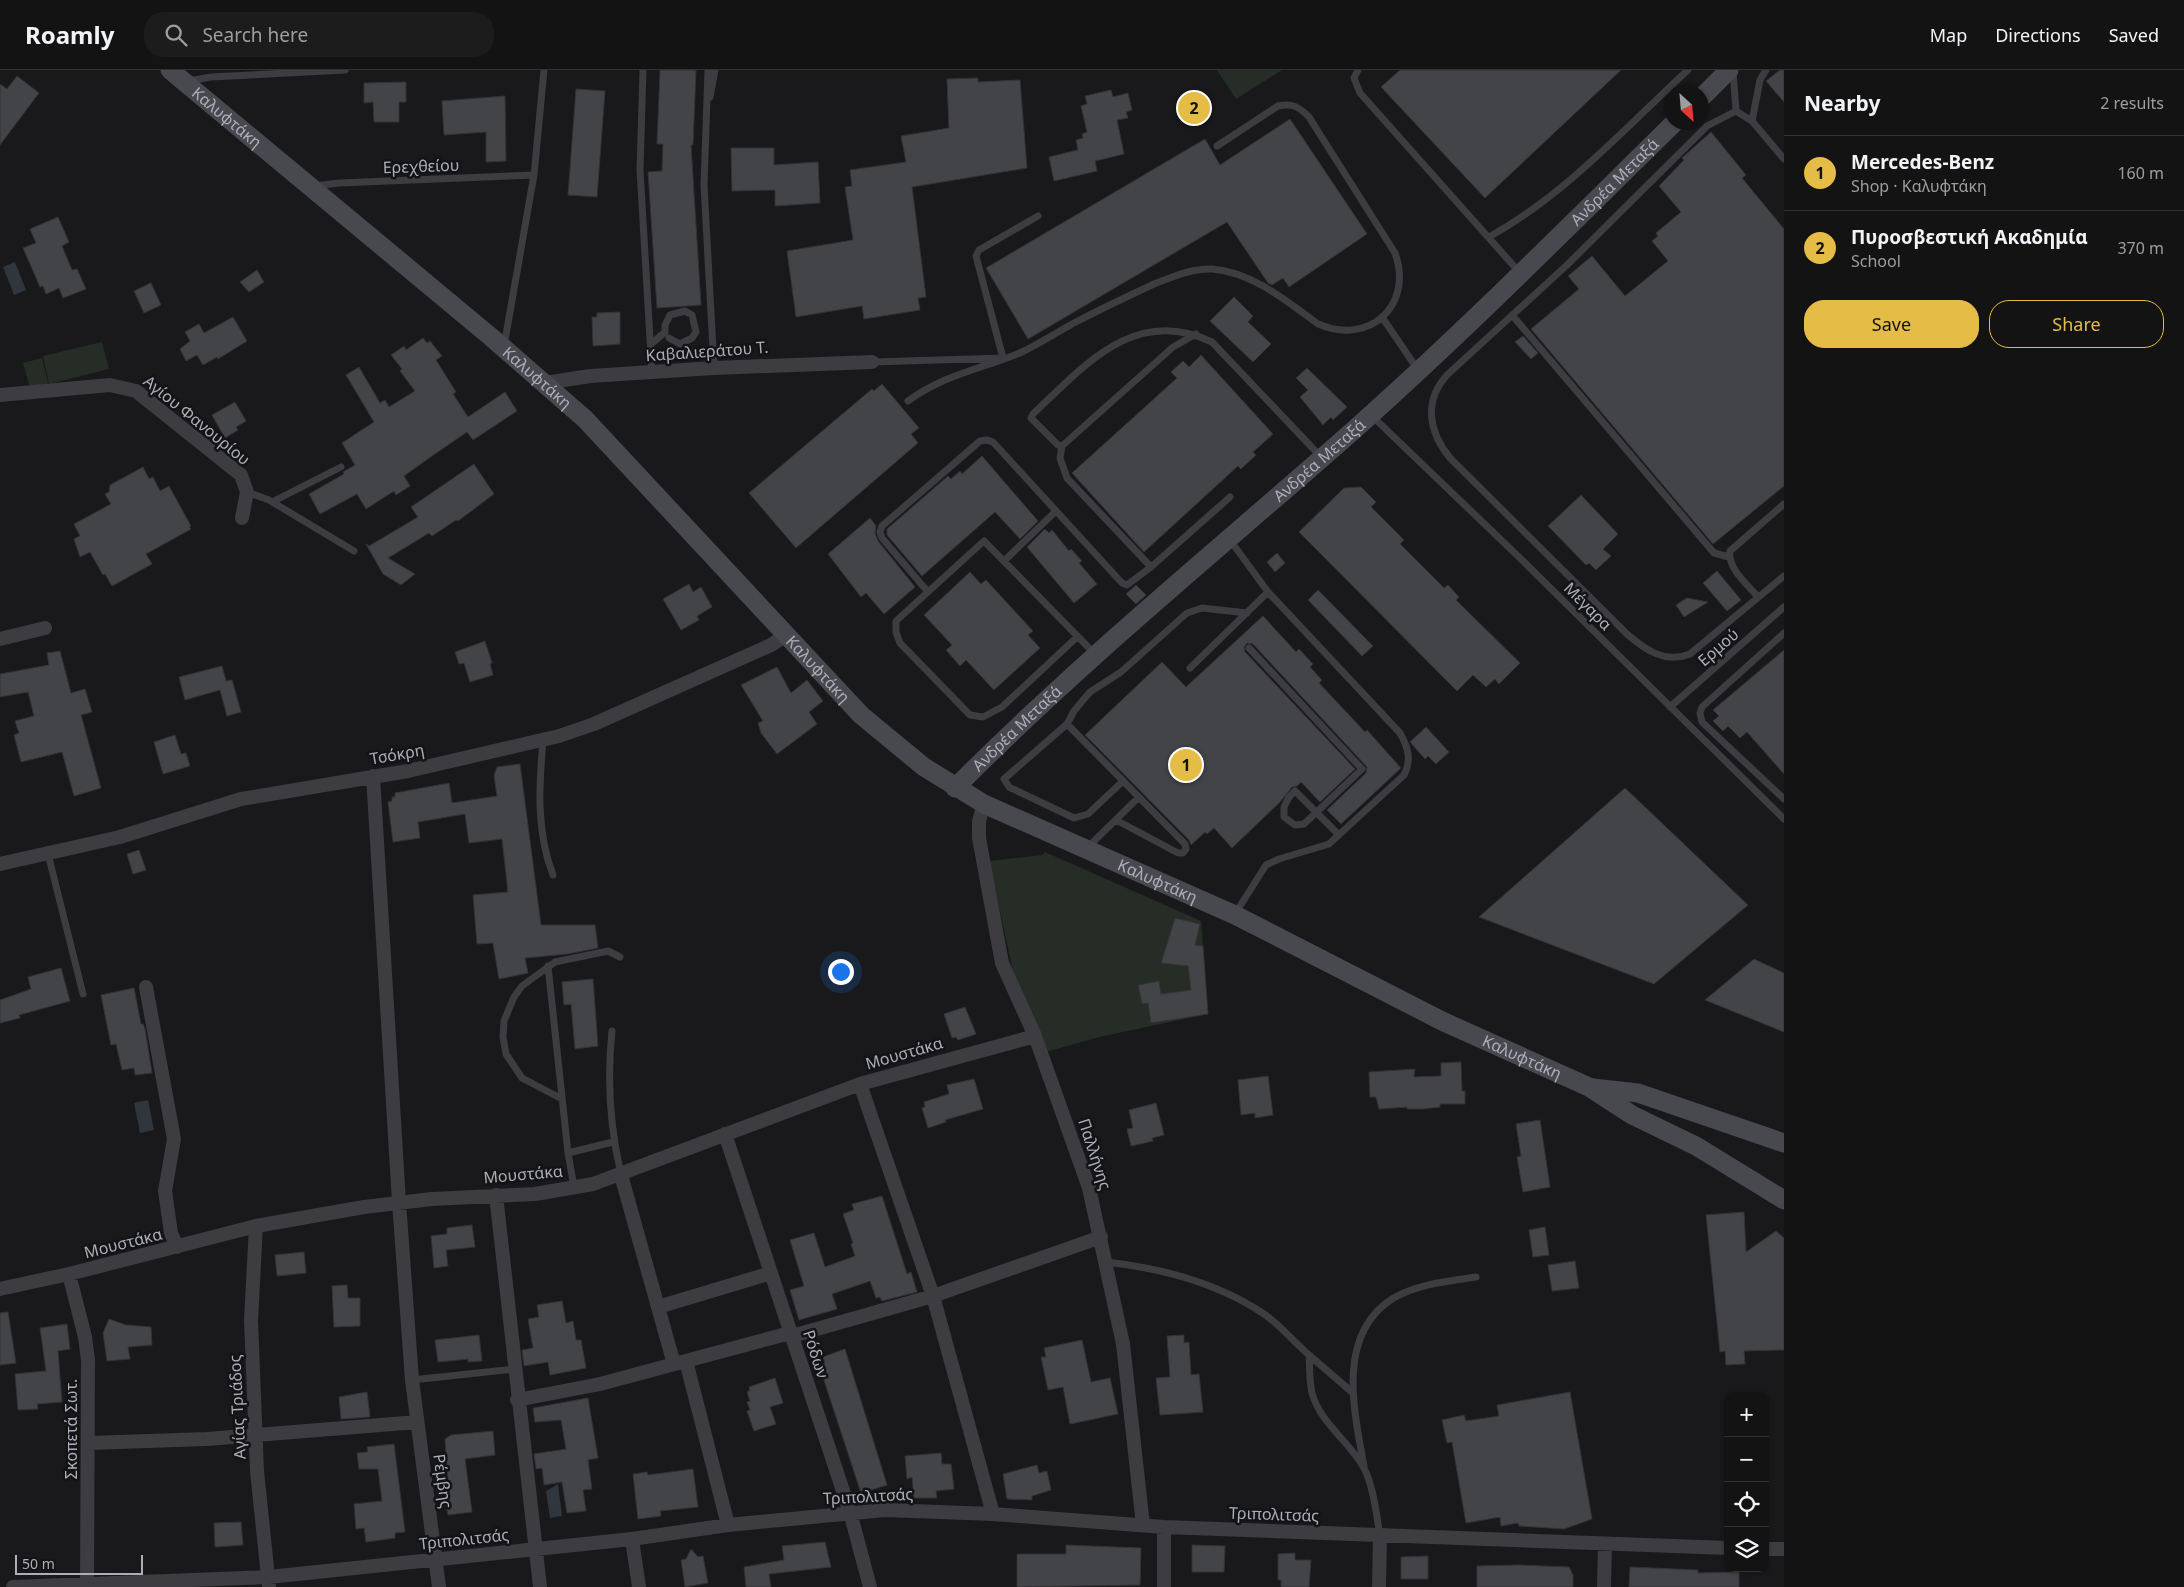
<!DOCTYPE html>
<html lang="en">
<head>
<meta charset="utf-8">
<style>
	body { margin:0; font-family:"Noto Sans",sans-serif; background:#1c1c1d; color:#f1f3f6 }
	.controls { position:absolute; right:15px; bottom:15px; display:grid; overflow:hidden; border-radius:10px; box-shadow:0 1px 4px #0004 }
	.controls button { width:45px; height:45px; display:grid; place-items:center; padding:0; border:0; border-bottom:1px solid #323234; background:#131314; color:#f1f3f6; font:25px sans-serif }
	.compass { position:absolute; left:1664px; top:15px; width:45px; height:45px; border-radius:50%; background:#131314; box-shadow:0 1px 4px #0004; rotate:154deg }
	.scale { position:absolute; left:15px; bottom:12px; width:128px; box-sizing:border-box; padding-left:5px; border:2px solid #acafb9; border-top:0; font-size:14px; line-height:18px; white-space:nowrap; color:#acafb9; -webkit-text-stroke:4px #141416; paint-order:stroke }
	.you { position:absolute; left:840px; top:901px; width:18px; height:18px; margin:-12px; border:4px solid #fff; border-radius:50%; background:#1a73e8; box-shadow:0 0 0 8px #1a73e833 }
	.badge { display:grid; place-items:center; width:32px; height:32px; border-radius:50%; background:#e5bc46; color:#111; font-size:16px; font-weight:700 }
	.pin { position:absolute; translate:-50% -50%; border:2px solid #fff; box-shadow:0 1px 5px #0006 }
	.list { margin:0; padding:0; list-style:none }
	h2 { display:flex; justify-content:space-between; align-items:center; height:65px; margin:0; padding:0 20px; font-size:21px }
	h2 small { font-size:16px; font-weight:400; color:#9d9ea0 }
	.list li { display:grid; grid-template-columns:32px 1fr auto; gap:15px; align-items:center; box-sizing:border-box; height:75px; padding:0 20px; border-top:1px solid #323234 }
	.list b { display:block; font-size:19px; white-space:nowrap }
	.list p { margin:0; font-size:16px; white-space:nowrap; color:#9d9ea0 }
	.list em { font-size:16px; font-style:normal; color:#9d9ea0 }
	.actions { display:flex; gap:10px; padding:15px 20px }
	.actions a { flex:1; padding:11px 0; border:1px solid #e5bc46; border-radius:20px; text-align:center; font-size:18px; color:#e5bc46 }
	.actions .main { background:#e5bc46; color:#111 }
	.icon { flex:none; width:28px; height:28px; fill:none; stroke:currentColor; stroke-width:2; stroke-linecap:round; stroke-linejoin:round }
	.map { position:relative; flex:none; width:1784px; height:1517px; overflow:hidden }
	header { display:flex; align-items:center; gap:30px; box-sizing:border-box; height:70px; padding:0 25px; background:#131314; border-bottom:1px solid #323234 }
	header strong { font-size:24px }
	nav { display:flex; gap:28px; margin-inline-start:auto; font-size:18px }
	.search { width:350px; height:45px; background:#1c1c1d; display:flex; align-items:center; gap:12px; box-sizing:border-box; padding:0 18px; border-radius:20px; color:#9d9ea0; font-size:19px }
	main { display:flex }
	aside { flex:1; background:#131314 }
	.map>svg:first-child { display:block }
	.green { fill:#252d26 }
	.water { fill:#2f363e }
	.building { fill:#434448; stroke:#333336 }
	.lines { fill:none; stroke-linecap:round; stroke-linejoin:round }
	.lane { stroke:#3c3c41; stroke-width:7 }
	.street { stroke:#3c3c41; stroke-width:14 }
	.secondary { stroke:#48494f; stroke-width:19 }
	.lane-bridge { stroke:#3c3c41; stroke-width:7 }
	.labels { text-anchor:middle; stroke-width:5; stroke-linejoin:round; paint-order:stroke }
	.street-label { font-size:16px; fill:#acafb9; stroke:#141416 }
</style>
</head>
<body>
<header>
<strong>Roamly</strong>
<div class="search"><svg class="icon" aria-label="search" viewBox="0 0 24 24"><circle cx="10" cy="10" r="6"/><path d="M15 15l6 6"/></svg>Search here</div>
<nav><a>Map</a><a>Directions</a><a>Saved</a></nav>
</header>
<main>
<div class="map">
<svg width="1784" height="1517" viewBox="0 0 1784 1517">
	<rect width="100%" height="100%" fill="#19191b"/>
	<path class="green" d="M1217,0H1282L1236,29Z
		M102,272L109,299L49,314L43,286Z
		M42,288L48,313L30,318L23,293Z
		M1045,782L1201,851L1208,944L1099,967L1046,982L1015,910L989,791L1042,785Z"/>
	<path class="water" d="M15,192L26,220L14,225L3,197Z
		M148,1030L154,1060L140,1063L134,1033Z
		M558,1414L562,1446L550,1448L546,1421Z"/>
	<path class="building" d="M660,0H696L693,75H691L701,235L657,238L648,102L662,101L663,74H657Z
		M1400,0H1621L1485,128L1381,17Z
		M1780,0H1784V32L1766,11Z
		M17,6L39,23L0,75V14L7,19Z
		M978,8V12L1020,10L1027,98L912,117L926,227L918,228L920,240L864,249L862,236L796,247L787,181L853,170L845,117L852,116L850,100L906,92L901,66L949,58L947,9Z
		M406,12V32H399V52H374L373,32L364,33V13Z
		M576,19L605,21L597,127L568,125Z
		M1111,20L1113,27L1128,23L1132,40L1126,42L1128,48L1117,50L1124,84L1095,91L1097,101L1054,111L1049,87L1078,80L1076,70L1083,68L1082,64L1087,62L1081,36L1087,34L1085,26Z
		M505,26L506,91L486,92V62L444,65L442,31Z
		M1290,49L1367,164L1289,217L1283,208L1272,215L1268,213L1227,152L1028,269L986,198L1205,69L1220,95Z
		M1711,62L1746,105L1742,108L1784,159V416L1713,474L1531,259L1579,219L1568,206L1592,186L1625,226L1668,191L1652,171L1658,166L1656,163L1681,142L1659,116L1684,90L1682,88Z
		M731,78H774V95L818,92L820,133L775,136V120L732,121Z
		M58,147L69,172L62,176L72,200L77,199L86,219L63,228L59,218L46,224L43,216L40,217L23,178L36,173L30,159Z
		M257,200L264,212L249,222L240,212Z
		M151,213L161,235L144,243L134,221Z
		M1234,227L1253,246L1248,252L1271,274L1253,292L1210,251Z
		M620,242V274L593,276L592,247H597V243Z
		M233,247L247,271L218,289L217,287L203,295L197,285L186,291L180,279L190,271L185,262L199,254L204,263Z
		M1523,266L1538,283L1531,289L1515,272Z
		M423,268L427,273L430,271L442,286L436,290L456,322L453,324L468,347L505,322L517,341L473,370L467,362L429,388L404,406L410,416L396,425L394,421L366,439L357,424L320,444L309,424L344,404L343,402L355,395L342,373L374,352L346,305L359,297L380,333L385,330L389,337L415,321L400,301L402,299L391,285L404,276L406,280Z
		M1201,285L1273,364L1253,382L1256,385L1241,399L1238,396L1144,482L1072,403L1177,308L1171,302L1183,291L1189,297Z
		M1307,298L1347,337L1333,350L1331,347L1323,355L1300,327L1308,320L1296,308Z
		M882,314L919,358L911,364L918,373L796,478L749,423L872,319L874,321Z
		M235,332L246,351L236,357L238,360L225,368L212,345Z
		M982,386L1038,451L1020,469L995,442L922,506L887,465V459L948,406L951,409L960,401L962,404Z
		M474,394L494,424L458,451L456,450L432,466L429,463L388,488L415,504L401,515L383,504L366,474L369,476L418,447L411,437Z
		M143,397L149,409L153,407L160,421L169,416L191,456L189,457L191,459L146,484L152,494L112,516L105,504L103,505L90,482L80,487L74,469L80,466L74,454L111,434L105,424L109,422L110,415Z
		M1361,417L1376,432L1371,437L1404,470L1400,474L1444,518L1448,515L1459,527L1456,530L1520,593L1499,614L1495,609L1486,617L1473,605L1457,621L1299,462L1344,418Z
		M1581,425L1618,464L1603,479L1611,486L1596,500L1589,493L1586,495L1548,456Z
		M870,448L876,456L875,463L878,471L915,517L884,544L866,523L861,527L828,484Z
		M1045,459L1049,463L1052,460L1069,481L1071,479L1082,491L1079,493L1097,514L1074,533L1027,477Z
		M1277,483L1285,493L1275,502L1267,492Z
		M1717,501L1741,530L1727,541L1703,513Z
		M970,502L981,514L986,510L1033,561L1028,565L1040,578L994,620L966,590L960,596L946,580L952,575L924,545Z
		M689,514L693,522L701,517L712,537L697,546L699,550L681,560L663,529Z
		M1136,515L1146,525L1136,534L1126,524Z
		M1318,520L1373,576L1362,586L1308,530Z
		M1687,528L1708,532L1684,547L1676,535Z
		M1263,546L1296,582L1299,579L1313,594L1310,597L1322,610L1319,613L1365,662L1367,660L1401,698L1341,754L1327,740L1366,703L1367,697L1253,574L1247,573L1244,577L1245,582L1355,699L1320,732L1301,712L1297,716L1292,717L1280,732L1232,778L1214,758L1207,764L1205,762L1191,775L1189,770L1085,665L1162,592L1186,617Z
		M485,571L492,593L490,594L493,605L470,612L464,593L459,594L455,582Z
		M1784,580V704L1747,662L1740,668L1728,656L1723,661L1713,651L1719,646L1713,640Z
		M60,581L71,623L85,619L92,642L81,645L101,718L74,726L62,682L21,692L14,665L19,663L15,651L34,646L28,622L0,627V604L49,595L47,583Z
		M222,596L226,611L232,610L241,642L227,646L220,620L185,630L179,607Z
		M777,597L791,623L807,610L823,631L809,642L817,654L777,684L761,663L758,653L763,651L741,615Z
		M1426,657L1449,682L1436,694L1428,686L1425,689L1410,672Z
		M175,665L181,684L186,683L190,696L163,704L154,672Z
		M520,694L541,855H595L598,878L567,884L525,888L528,903L499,909L493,873L477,874L473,825L508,822L502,769L469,773L465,744L418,752L420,768L393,772L388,732L392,731V727H395V723L449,713L452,733L497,726L494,706L497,697Z
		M1625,718L1748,835L1654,914L1479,847Z
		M139,780L146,800L133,804L127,784Z
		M1175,848L1200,854L1195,875L1203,876L1208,944L1151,953L1148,933L1142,934L1138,915L1159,911L1161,924L1191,920L1188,896L1161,893Z
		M1754,889L1784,903V962L1705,930Z
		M61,898L70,931L19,945L20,948L0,953V930L31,919L28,907Z
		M593,909L598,976L575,979L571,934L564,935L562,912Z
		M134,918L141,954H143L145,959L152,1003L135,1005L134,998L122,1000L116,974L111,975L101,925Z
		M965,937L976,964L958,970L956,967L952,968L944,944Z
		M1461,992L1462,1021H1465V1034H1440V1037L1423,1039H1407V1037L1379,1039L1376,1027H1370L1369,1002L1415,999L1414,1007L1441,1006V993Z
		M1268,1006L1273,1045L1255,1048V1043L1241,1045L1238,1010Z
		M974,1009L983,1039L945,1050L946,1052L928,1058L922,1038L925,1037L924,1032L949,1024L947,1015Z
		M1156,1033L1164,1065L1152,1068L1153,1071L1131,1076L1127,1059L1133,1058L1129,1040Z
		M1540,1050L1550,1117L1523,1122L1517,1087L1521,1086L1516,1054Z
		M882,1126L907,1204L911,1202L917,1222L882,1231L880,1227L876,1228L870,1211L832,1224L837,1239L799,1250L790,1220L804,1216L790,1170L814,1163L825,1197L855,1186L851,1174L853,1173L843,1144L854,1140L852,1134Z
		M1744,1142L1746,1182L1776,1161L1784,1168V1280L1744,1281L1745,1294L1726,1295L1725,1281L1720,1282L1706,1145Z
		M472,1155L475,1177L446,1180L448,1196L434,1198L431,1166L447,1164V1158Z
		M1545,1157L1549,1185L1533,1187L1529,1160Z
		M304,1182L306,1203L277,1206L275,1185Z
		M1575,1191L1579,1218L1552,1221L1548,1195Z
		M347,1215L348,1228H360V1256L334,1257L332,1216Z
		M562,1231L566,1253L573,1251L576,1270H581L586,1298L550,1305L548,1292L524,1296L522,1280L533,1278L528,1249L539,1247L537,1235Z
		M8,1242L16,1293L0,1295V1243Z
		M109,1249L126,1255L151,1257L152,1275L128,1277L130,1289L107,1291L103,1263Z
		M67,1254L70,1279L58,1281L62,1332L37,1334L38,1339L18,1340L15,1304L46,1301L40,1258Z
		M479,1265L482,1291L468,1292V1289L438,1292L435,1270Z
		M1184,1265V1273L1189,1272L1191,1305L1199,1304L1203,1342L1160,1345L1156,1308L1170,1307L1167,1266Z
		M1082,1270L1091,1312L1110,1308L1118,1344L1070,1354L1063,1317L1048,1320L1041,1287H1046L1044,1278Z
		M845,1279L887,1415L861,1423L819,1295L825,1293L823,1287Z
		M775,1308L783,1333L770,1337L776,1354L754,1361L747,1341L750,1340L747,1332L750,1331L747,1322L750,1320L749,1317Z
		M367,1322L370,1347L341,1349L339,1327Z
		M1570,1322L1592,1449L1564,1459L1519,1456L1518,1453L1501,1456L1500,1447L1466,1453L1452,1372L1447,1373L1442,1350L1464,1345L1466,1351L1499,1346L1497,1335Z
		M588,1328L598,1388L588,1390L592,1419L583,1420L586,1441L567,1443L562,1412L544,1415L542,1398L536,1399L534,1384L566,1379L561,1350L535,1352L533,1338Z
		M493,1361L495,1385L465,1389L472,1442L448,1445L444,1423L449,1422L445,1369L451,1365Z
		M394,1374L405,1462L395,1463V1468L366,1472L364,1458L356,1459L354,1434L382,1431L378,1399H359L357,1383L368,1382L367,1377Z
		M941,1383L942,1394H951L954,1419L936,1421L937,1428H914L912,1407L907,1409L905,1386Z
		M1037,1395L1039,1403L1047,1401L1051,1420L1032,1426V1430L1007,1429L1003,1404Z
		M693,1399L698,1437L660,1441L661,1446L638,1449L633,1404L647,1402L648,1405Z
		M241,1452L243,1475L215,1477L214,1453Z
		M825,1472L831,1497L769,1504L771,1517H746L744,1497L784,1490L782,1476Z
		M1066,1475L1141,1478L1140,1515L1017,1517V1484H1066Z
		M1192,1475L1225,1476L1224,1502H1192Z
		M691,1479L698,1487L703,1486L708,1513L685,1517L681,1490L686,1489Z
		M1295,1483V1490H1311L1309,1517H1281V1510H1278V1484Z
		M1428,1486V1509H1401V1487Z
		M1519,1495L1569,1497L1573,1505V1517H1477V1496Z
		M1630,1497L1698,1500V1503L1739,1502V1517H1629Z"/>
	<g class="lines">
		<path class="lane" d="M643,0L640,100L652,303
			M708,0L704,115L714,298
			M1358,0L1354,8L1360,23L1520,203
			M1733,0L1736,41L1752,51L1784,89
			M188,11L211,7L345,0
			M710,27L715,0
			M1736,41L1707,56L1567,195L1447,305C1423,332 1429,362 1450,388L1628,565C1646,580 1665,594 1690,584L1784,506
			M1752,51L1760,10L1766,0
			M314,116L339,113L534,105
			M1489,167C1565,125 1625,58 1688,0
			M1512,245L1714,483L1729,487
			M1382,247L1418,300
			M1196,264L1173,277L1062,376L1058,375L1031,348L1033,344C1085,295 1135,235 1212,272L1322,388
			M651,274L665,262V255L670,245L685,241L692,245L696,262L692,268L680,274L669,268
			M504,276L534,105L544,0
			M872,292L1003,288L976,186L979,180L1038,146
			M908,331C945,304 982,299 1022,282C1039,274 1056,263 1072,254C1099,240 1126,227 1154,214C1172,207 1192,198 1212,199C1252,202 1287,231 1318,254C1369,276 1414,236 1395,183L1309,47C1299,37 1293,33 1278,36L1217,76
			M1372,346L1521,489L1784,749
			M1062,376L1060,388L1067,408L1151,497
			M247,422L269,430L354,481
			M272,432L341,397
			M1230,470L1268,522L1400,663C1408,677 1412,690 1404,705L1329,774L1279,789L1266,795L1235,844
			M1004,491L1056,441
			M928,522L882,468L880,462L882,456L980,371L987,370L993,372L1122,513L1127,515L1151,497L1230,427
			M1758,527C1748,515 1727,498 1730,481L1784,434
			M1784,563L1702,637L1700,643L1702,652L1784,729
			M1077,567L1002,637L983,647L970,645L900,573L896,562V551L984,471L1094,583
			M1249,578L1362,699L1323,736
			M1190,598L1268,522
			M1670,637L1784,537
			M1067,654L1185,774L1186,779L1183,783H1178L1116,750
			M543,670C539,716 536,761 553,805
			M1122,712L1088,744L1074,748L1009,717L1004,709L1067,654L1074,641L1090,622L1121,602L1187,543L1202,538L1247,543
			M1289,727L1295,721L1339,765
			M1087,778L1138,728
			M48,784L83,924
			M548,896L568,1083L574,1117
			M612,961C607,1009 610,1058 621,1104
			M562,1029L522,1008L506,984L503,967L504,951L514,927L522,916L555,892L608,881L620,887
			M568,1083L613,1072
			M1106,1192C1160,1198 1218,1213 1264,1244C1280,1255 1294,1272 1309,1285C1310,1297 1309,1311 1312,1323C1320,1353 1350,1372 1364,1398C1374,1418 1376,1444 1380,1465
			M1309,1285L1353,1323
			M412,1310L514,1299
			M1364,1396C1354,1341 1336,1265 1392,1229C1416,1214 1449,1211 1476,1207"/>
		<path class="street" d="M545,313L590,306L714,298L872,292
			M0,325L110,315L136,321L241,405L247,422L242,448
			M0,569L45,558
			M373,706L399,1132L412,1310L439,1517
			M984,734L979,751V768L1002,893L1035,966L1089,1118L1123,1274L1143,1455
			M0,794L120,767L241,729L408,701L559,666L594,654L771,575L785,566
			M146,917L174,1069L165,1121L171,1163L177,1177
			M860,1014L933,1226L993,1444
			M725,1064L850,1442L870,1517
			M621,1105L674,1294
			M496,1125L540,1517
			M256,1156L251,1250L257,1401L269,1517
			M69,1204L85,1267L88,1290L87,1517
			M0,1219L69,1204L256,1156L364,1137L432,1129L535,1124L593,1114L860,1014L1035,966
			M658,1237L771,1203
			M792,1266L933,1226L1101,1167
			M686,1291L728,1455
			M517,1330L600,1314L790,1263
			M89,1373L207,1369L417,1352
			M632,1469L639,1517
			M1765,1479H1784
			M13,1517L269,1507L632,1469L728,1455L885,1440L993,1444L1164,1457L1728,1478
			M1164,1517V1457
			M1379,1517L1380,1465
			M1604,1517L1605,1474"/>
		<g class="secondary">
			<path id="s1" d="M170,0L491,267L585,349L861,645L924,697L984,734L1235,845L1442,951L1589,1017L1632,1045L1696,1076L1784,1130"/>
			<path d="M1702,27L1729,0"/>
			<path id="s2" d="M955,718C1071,601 1198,496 1322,388C1444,282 1559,166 1675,52"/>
			<path d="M1593,1018L1638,1023L1784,1073"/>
		</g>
		<path class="lane-bridge" d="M1289,727L1284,737V747L1295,755L1304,754L1323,736"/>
	</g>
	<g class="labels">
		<g class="street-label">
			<text dy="6" stroke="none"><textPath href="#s1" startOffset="74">Καλυφτάκη</textPath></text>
			<text transform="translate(421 96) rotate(-2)" y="6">Ερεχθείου</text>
			<text dy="6" stroke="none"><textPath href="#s2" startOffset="896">Ανδρέα Μεταξά</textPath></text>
			<text transform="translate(707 281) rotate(-4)" y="6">Καβαλιεράτου Τ.</text>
			<text dy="6" stroke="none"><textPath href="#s1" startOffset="479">Καλυφτάκη</textPath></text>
			<text transform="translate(197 350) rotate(39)" y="6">Αγίου Φανουρίου</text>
			<text dy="6" stroke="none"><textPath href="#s2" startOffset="490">Ανδρέα Μεταξά</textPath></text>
			<text transform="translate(1588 536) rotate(45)" y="6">Μέγαρα</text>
			<text transform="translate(1718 577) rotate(-41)" y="6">Ερμού</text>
			<text dy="6" stroke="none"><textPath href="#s1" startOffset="884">Καλυφτάκη</textPath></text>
			<text dy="6" stroke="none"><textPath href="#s2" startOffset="86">Ανδρέα Μεταξά</textPath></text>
			<text transform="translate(397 684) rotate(-10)" y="6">Τσόκρη</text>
			<text dy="6" stroke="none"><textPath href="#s1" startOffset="1289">Καλυφτάκη</textPath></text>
			<text transform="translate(904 983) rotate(-16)" y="6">Μουστάκα</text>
			<text dy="6" stroke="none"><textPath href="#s1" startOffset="1694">Καλυφτάκη</textPath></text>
			<text transform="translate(1095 1084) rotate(72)" y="6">Παλλήνης</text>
			<text transform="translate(523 1104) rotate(-5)" y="6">Μουστάκα</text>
			<text transform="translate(123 1173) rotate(-14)" y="6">Μουστάκα</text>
			<text transform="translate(816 1284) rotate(72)" y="6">Ρόδων</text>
			<text transform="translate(237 1337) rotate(-93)" y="6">Αγίας Τριάδος</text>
			<text transform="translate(71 1359) rotate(-90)" y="6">Σκοπετά Σωτ.</text>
			<text transform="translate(443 1411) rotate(82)" y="6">Ρέμβης</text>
			<text transform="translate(868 1426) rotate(-3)" y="6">Τριπολιτσάς</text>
			<text transform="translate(1274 1444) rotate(2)" y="6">Τριπολιτσάς</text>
			<text transform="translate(464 1469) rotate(-6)" y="6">Τριπολιτσάς</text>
		</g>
	</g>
</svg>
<div class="controls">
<button>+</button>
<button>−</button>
<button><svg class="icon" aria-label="locate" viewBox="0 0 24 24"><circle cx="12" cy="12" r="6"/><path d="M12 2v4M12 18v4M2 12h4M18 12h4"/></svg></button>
<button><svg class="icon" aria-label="layers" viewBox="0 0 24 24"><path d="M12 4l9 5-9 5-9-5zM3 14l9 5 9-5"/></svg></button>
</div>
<svg class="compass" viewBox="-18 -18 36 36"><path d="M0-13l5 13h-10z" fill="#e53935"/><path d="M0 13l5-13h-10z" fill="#9d9ea0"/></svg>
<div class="scale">50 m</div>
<div class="you"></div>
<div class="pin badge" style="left:1186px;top:695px">1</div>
<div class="pin badge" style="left:1194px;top:38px">2</div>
</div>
<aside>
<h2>Nearby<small>2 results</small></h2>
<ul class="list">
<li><span class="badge">1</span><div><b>Mercedes-Benz</b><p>Shop · Καλυφτάκη</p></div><em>160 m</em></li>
<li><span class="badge">2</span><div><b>Πυροσβεστική Ακαδημία</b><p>School</p></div><em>370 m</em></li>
</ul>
<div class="actions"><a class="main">Save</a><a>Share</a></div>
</aside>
</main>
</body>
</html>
